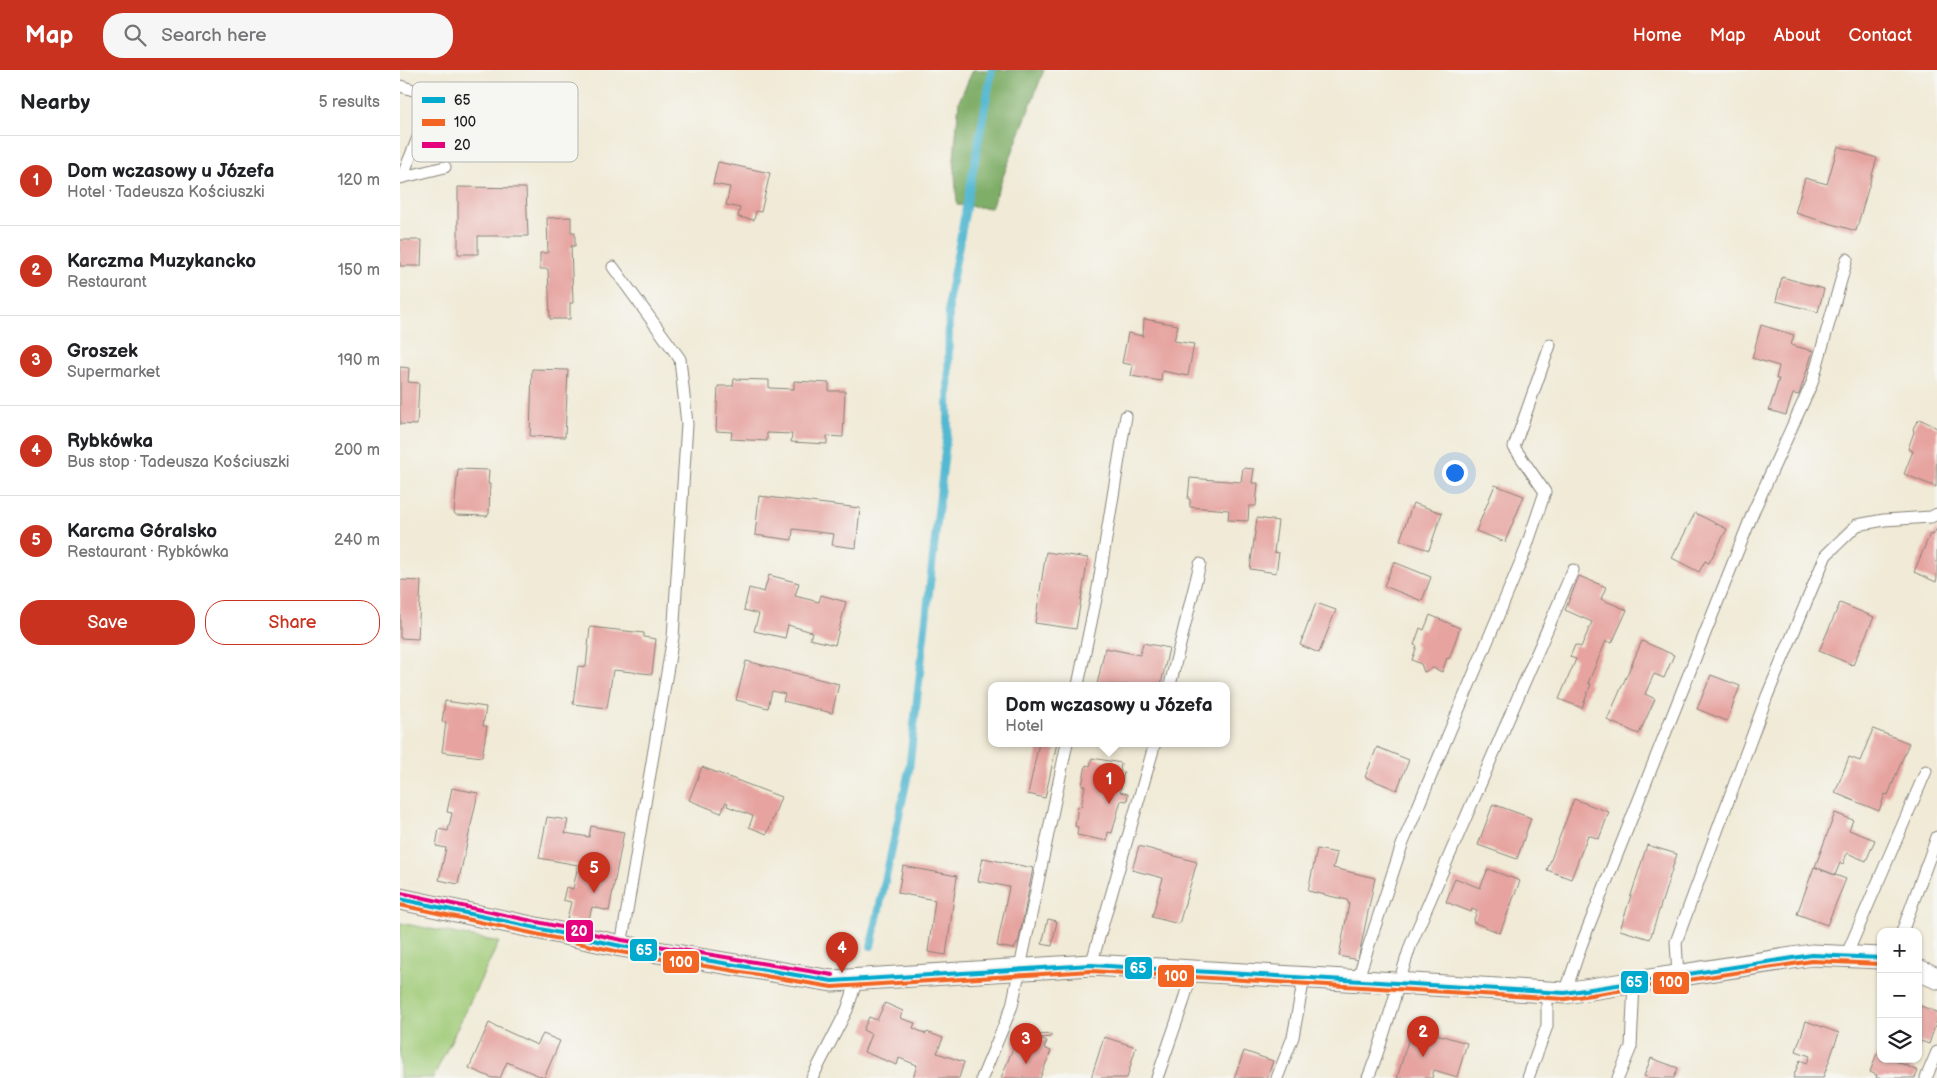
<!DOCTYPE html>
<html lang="en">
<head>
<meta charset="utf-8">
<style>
	body { margin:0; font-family:"Balsamiq Sans",sans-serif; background:#f6f6f6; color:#202124 }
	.controls { position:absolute; right:15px; bottom:15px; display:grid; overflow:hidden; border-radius:10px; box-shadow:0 1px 4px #0004 }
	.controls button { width:45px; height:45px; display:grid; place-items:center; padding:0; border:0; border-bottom:1px solid #e0e0e0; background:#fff; color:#202124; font:25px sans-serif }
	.you { position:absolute; left:1054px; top:402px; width:18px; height:18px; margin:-12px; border:4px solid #fff; border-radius:50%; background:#1a73e8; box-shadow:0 0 0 8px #1a73e833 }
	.badge { display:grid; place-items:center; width:32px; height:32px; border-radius:50%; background:#c8321e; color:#fff; font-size:16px; font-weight:700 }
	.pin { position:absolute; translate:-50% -41px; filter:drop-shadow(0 1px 2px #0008) }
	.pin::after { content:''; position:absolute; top:26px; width:18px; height:15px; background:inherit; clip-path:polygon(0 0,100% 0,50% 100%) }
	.popup { position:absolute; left:588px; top:612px; width:242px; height:65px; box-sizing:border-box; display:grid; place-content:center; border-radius:10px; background:#fff; filter:drop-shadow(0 1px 4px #0005); font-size:16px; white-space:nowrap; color:#757577 }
	.popup b { font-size:19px; color:#202124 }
	.popup::after { content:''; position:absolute; left:50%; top:100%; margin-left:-10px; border:10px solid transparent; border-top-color:#fff }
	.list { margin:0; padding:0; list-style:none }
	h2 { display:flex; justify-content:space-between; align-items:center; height:65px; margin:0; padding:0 20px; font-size:21px }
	h2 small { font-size:16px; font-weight:400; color:#757577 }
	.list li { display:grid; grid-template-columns:32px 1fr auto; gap:15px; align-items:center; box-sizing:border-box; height:90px; padding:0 20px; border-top:1px solid #e0e0e0 }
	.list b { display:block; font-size:19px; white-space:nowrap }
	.list p { margin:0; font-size:16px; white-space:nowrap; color:#757577 }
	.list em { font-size:16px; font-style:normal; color:#757577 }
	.actions { display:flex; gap:10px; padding:15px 20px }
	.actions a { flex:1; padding:11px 0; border:1px solid #c8321e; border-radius:20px; text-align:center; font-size:18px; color:#c8321e }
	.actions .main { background:#c8321e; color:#fff }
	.icon { flex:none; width:28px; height:28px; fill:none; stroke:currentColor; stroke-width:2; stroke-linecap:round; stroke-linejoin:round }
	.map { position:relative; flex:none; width:1537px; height:1008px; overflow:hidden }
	header { display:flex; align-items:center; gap:30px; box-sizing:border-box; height:70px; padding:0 25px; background:#c8321e; color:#fff }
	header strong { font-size:24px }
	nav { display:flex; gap:28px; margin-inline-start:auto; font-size:18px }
	.search { width:350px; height:45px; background:#f6f6f6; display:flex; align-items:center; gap:12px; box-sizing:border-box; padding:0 18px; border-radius:20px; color:#757577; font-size:19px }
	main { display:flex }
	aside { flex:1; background:#fff }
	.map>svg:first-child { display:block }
	.green { fill:#9fca76; stroke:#5e7349 }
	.forest { fill:#7fae67; stroke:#4e6542 }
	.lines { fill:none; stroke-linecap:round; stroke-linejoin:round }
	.stream { stroke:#53b8d1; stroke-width:8 }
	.building { fill:#e6a39f }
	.service-casing { stroke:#868379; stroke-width:13 }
	.minor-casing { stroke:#868379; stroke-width:23 }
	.service { stroke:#fff; stroke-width:11 }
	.minor { stroke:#fff; stroke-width:21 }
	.bus-1-casing { stroke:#f6f6f2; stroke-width:8 }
	.bus-2-casing { stroke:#f6f6f2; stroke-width:8 }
	.bus-3-casing { stroke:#f6f6f2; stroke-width:8 }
	.bus-1 { stroke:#00a9ce; stroke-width:4 }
	.bus-2 { stroke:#f26522; stroke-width:4 }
	.bus-3 { stroke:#e5007d; stroke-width:4 }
	.key { fill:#f6f6f2; stroke:#b5b5b2; stroke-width:1 }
	.key-label { font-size:14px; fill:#1c1c1c }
	.line-badge { stroke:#f6f6f2; stroke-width:2 }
	.badge-label { font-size:14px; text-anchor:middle; font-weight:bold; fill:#fff }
</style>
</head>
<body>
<header>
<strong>Map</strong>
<div class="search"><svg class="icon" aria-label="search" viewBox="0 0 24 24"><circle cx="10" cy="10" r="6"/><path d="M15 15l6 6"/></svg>Search here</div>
<nav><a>Home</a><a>Map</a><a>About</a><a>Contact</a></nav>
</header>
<main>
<aside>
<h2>Nearby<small>5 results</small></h2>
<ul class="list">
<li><span class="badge">1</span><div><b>Dom wczasowy u Józefa</b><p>Hotel · Tadeusza Kościuszki</p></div><em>120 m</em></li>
<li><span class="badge">2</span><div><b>Karczma Muzykancko</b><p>Restaurant</p></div><em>150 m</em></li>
<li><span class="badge">3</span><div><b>Groszek</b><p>Supermarket</p></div><em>190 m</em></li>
<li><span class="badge">4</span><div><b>Rybkówka</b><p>Bus stop · Tadeusza Kościuszki</p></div><em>200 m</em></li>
<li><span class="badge">5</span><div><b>Karcma Góralsko</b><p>Restaurant · Rybkówka</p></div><em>240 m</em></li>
</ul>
<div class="actions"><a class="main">Save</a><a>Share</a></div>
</aside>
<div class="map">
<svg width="1537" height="1008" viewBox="0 0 1537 1008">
	<rect width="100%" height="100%" fill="#f6f6f2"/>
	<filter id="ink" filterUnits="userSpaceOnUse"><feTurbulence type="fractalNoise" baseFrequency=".02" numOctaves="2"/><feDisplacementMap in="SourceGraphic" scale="10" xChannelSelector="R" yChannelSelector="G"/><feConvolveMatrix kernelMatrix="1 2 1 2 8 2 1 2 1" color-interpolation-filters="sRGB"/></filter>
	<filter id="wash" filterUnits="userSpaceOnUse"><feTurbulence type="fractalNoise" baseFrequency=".0096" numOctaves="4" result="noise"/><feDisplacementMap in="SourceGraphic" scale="20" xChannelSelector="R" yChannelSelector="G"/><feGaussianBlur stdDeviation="1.12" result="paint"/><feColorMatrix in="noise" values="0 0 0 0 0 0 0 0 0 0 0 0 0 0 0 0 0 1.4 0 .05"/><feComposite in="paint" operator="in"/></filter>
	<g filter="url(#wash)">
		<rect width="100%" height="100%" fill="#f0ead6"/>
		<path class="green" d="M0,853L99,872L33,1008H0Z"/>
		<path class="forest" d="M573,0H644L591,138L557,135L554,89L559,31Z"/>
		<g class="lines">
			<path class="stream" d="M471,876L509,700L548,354L549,228L592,0"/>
		</g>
		<g id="blocks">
			<path class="building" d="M1438,76L1477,88L1456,161L1395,143L1405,108L1427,114Z
				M318,92L370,103L361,142L356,141L354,150L338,147L340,138L326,135L330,117L313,114Z
				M58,117L126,118L128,166H78V184H58Z
				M171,147V162H175V176H171L173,233H170V249H150L148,199H140V183H148L147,148Z
				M0,170H22L21,196H0Z
				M1382,207L1424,219L1418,242L1376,231Z
				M744,249L778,255L774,271L794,274L788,306L762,301L761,311L731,306L733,295L722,293L728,263L743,266Z
				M1361,255L1394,265L1391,275L1413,281L1399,325L1393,324L1386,345L1369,340L1379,309H1376L1379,296L1352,288Z
				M0,297L9,298L8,312L19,313L17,355L0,354Z
				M132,299L168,300L165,367L130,366Z
				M334,309L369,310V318L394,319V311L429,313V321H445L443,367L427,366V374L391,372L392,364L367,363V371L331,369L332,362L316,361L318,316H333Z
				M1520,349L1537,358L1536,417L1504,404L1513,381L1508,379L1514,362L1513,359L1516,353Z
				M843,398L854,399L852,413H858L856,436H849L848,451L828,450L829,440L790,437V429H788L790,408L841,412Z
				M58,399L89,400L88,414H90L89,444L87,446L56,445L54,443Z
				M1095,415L1124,426L1105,472L1076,461Z
				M359,426L460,438L456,478L432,475L434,464L393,459L392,470L355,465Z
				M1013,433L1042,443L1029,480L1000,470Z
				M1295,443L1327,459L1309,493L1305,491L1299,502L1272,488Z
				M857,448L878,451L874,482L879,483L876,503L850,499Z
				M1537,458V508L1536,512L1514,502L1530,464L1533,465Z
				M646,482L688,488L676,559L635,553Z
				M994,492L1031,507L1022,531L984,516Z
				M369,505L399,513L395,526L419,532L421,525L446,532L435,575L410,569L412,562L388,555L385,568L354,561L359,544L344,540L349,518L364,522Z
				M1179,506L1206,517L1201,529L1227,540L1212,573L1206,571L1188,613L1191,614L1182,638L1159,629L1176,589L1170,587L1175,575L1181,577L1192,552L1165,540Z
				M0,510L21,511L18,569L0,568Z
				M916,533L936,540L919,583L900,575Z
				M1440,533L1474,547L1453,595L1419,581Z
				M1030,545L1060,558L1049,589L1047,588L1042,602L1033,598L1024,602L1021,594L1012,590L1017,576L1014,575L1020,558L1024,560Z
				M190,557L244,563V567L256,569L252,604L213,600L207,638L173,634L178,596L186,597Z
				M1242,571L1274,585L1264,608L1254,604L1245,624L1255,629L1239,664L1207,650Z
				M743,573L769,578L761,615H697L705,578L740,585Z
				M346,591L439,614L432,643L383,631L385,624L372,621L368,638L336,630Z
				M1311,605L1340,616L1327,651L1297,639Z
				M45,631L86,637L83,656H87L82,687L42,682L46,652H42Z
				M1473,659L1509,673L1488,725L1485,724L1479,741L1435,723L1449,687L1460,691Z
				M639,673H657L645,728L628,724Z
				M977,677L1009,690L997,720L965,707Z
				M692,688L721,693L720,701L724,702L720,722L728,724L727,731L721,730L712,763L708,762L707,771L677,765L678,757L675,756L678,736L681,737L685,716L682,715L686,695L690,696Z
				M302,697L381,727L367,764L349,757L353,746L327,736L328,733L326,732L321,743L289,730Z
				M52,718L78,723L58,814L39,810L46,778L36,776L39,759L48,761L52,743L47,742Z
				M1174,729L1209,742L1199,769L1188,765L1171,809L1147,800Z
				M1093,734L1131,748L1117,789L1078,775Z
				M1435,743L1453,750L1449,760L1475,770L1466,791L1447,783L1443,794L1440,793L1435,805L1415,797Z
				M147,747L168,750L165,763L189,767L191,756L224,762L209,841L192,837L188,853L167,849L171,832L163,830L166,817L173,819L178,795L139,788Z
				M1247,775L1277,784L1250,869L1220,860Z
				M739,776L797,792L779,854L752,847L763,808L732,800Z
				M917,779L937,783L933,798L975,808L958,890L939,886L949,834L947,830L908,821Z
				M583,788L633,798L619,870L614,879L597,876L609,817L578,811Z
				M503,796L557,806L546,885L528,882L535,830L498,823Z
				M1414,797L1446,809L1427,855L1397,844Z
				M1088,799L1120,811L1100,863L1073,852L1077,841L1072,839L1071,842L1046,832L1055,808L1080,818Z
				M648,849L657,851L652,876L642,874Z
				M485,933L503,941L500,948L515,953L513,958L526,964L527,962L543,968L537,983L564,992L559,1008H513L517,995L499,988L497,995L464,982L471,964L463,960L469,947L477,950Z
				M1518,935L1537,942V950L1529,974L1521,971L1520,974H1518Z
				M1406,951L1439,963L1423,1008H1393L1400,990L1407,993L1410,986L1396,981Z
				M89,953L137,975L143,964L160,971L144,1008L107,992L100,1008H92L69,998Z
				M1012,957L1067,973L1057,1007L1034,1000L1032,1008H997Z
				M621,959L637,965L651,964V967L640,968L647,971L644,978L651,981L640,1008H601L613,978V966H618Z
				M704,967L736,977L727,1008H691Z
				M844,981L873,991L867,1008H834Z
				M1477,983L1481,985V989H1491L1518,1001L1515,1008H1476L1477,1005L1470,1002Z
				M1251,988L1278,998L1274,1008H1249L1244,1006Z"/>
		</g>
	</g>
	<g filter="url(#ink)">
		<use href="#blocks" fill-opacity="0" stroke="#868379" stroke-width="1"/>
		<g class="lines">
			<g class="service-casing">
				<path id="service" d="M0,16L20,22L28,43L2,107
					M0,108L45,97
					M213,197L280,289L287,354L273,567L221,876
					M678,615L697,524L726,346
					M770,615L800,494
					M1502,862L1537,767
					M1446,886L1526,701
					M691,895L755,673
					M1278,905L1276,872L1367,626L1426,485L1457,455L1484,450L1531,447L1537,444
					M957,911L1002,775L1124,484L1145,422L1114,377L1150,275
					M1165,923L1182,873L1354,440L1412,313L1447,189
					M412,1008L447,940L457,910
					M582,1008L612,936L667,673
					M757,1008L783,933L792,901
					M877,1008L893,967L904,908
					M968,1008C986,964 996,919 1011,874L1173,500
					M1128,1008L1147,956V922
					M1218,1008L1231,977L1234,912
					M1526,1008L1537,982"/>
			</g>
			<g class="minor-casing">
				<path id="minor" d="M0,829L221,876L432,911L691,895L1165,923L1412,885L1481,888
					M1518,900L1537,908"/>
			</g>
			<use href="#service" class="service"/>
			<use href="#minor" class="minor"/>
			<g class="bus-1-casing">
				<path id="bus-1" d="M0,829L221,876L432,911L691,895L1165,923L1412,885L1481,888"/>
			</g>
			<g class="bus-2-casing">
				<path id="bus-2" d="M0,835L220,882L432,917L691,901L1165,929L1412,891L1481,894"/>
			</g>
			<g class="bus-3-casing">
				<path id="bus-3" d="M1,823L222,870L433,905"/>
			</g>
			<use href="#bus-1" class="bus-1"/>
			<use href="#bus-2" class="bus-2"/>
			<use href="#bus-3" class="bus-3"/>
		</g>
	</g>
	<rect x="12" y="12" width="166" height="80" rx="8" class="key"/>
	<rect x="22" y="27" width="23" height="6" fill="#00a9ce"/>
	<rect x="22" y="49" width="23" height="7" fill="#f26522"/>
	<rect x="22" y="72" width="23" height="6" fill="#e5007d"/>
	<g class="key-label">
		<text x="54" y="35">65</text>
		<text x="54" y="57">100</text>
		<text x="54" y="80">20</text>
	</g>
	<g class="line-badge">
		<rect x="165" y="849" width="29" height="24" rx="5" fill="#e5007d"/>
		<rect x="229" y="868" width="29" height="24" rx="5" fill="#00a9ce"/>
		<rect x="262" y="880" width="38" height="24" rx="5" fill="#f26522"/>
		<rect x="724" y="886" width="29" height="24" rx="5" fill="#00a9ce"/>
		<rect x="757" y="894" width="38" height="24" rx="5" fill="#f26522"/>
		<rect x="1220" y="900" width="29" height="24" rx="5" fill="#00a9ce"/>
		<rect x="1252" y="901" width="38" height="24" rx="5" fill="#f26522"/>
	</g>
	<g class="badge-label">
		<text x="179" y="866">20</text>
		<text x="244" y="885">65</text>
		<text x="281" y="897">100</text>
		<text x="738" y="903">65</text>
		<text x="776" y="911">100</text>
		<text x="1234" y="917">65</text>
		<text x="1271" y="917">100</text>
	</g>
</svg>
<div class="controls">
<button>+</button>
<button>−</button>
<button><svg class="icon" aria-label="layers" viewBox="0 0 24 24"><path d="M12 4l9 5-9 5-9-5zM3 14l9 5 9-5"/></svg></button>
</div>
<div class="you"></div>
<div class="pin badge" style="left:709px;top:734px">1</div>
<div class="popup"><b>Dom wczasowy u Józefa</b>Hotel</div>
<div class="pin badge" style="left:1023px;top:987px">2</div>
<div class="pin badge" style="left:626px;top:994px">3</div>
<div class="pin badge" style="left:442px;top:903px">4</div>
<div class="pin badge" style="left:194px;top:823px">5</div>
</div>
</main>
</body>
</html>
